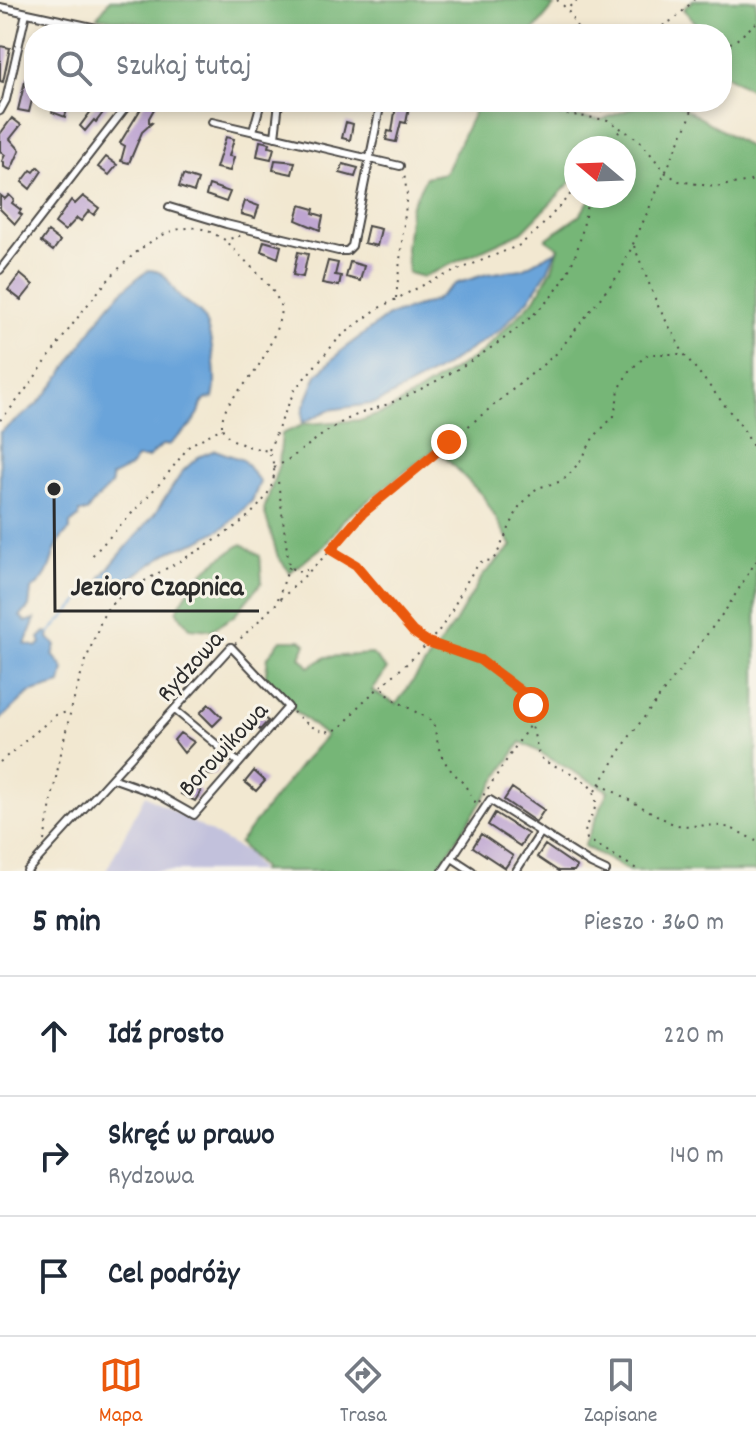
<!DOCTYPE html>
<html lang="pl">
<head>
<meta charset="utf-8">
<style>
	body { margin:0; font-family:Dekko,sans-serif; background:#f6f6f7; color:#1f2937 }
	.compass { position:absolute; left:564px; top:136px; width:72px; height:72px; border-radius:50%; background:#fff; box-shadow:0 4px 12px #0003; rotate:289deg }
	.stop { position:absolute; width:24px; height:24px; margin:-18px; border:6px solid #ea580c; border-radius:50%; background:#fff }
	.stop.end { background:#ea580c; border-color:#fff; box-shadow:0 2px 8px #0008 }
	.list { margin:0; padding:0; list-style:none }
	h2 { display:flex; justify-content:space-between; align-items:center; height:104px; margin:0; padding:0 32px; font-size:34px }
	h2 small { font-size:26px; font-weight:400; color:#747a83 }
	.list li { display:grid; grid-template-columns:52px 1fr auto; gap:24px; align-items:center; box-sizing:border-box; height:120px; padding:0 32px; border-top:2px solid #e0e1e3 }
	.list b { display:block; font-size:30px; white-space:nowrap }
	.list p { margin:0; font-size:26px; white-space:nowrap; color:#747a83 }
	.list em { font-size:26px; font-style:normal; color:#747a83 }
	.icon { flex:none; width:44px; height:44px; fill:none; stroke:currentColor; stroke-width:2; stroke-linecap:round; stroke-linejoin:round }
	.map { position:relative; flex:none; width:756px; height:871px; overflow:hidden }
	.search { position:absolute; background:#fff; box-shadow:0 4px 12px #0003; left:24px; right:24px; top:24px; height:88px; display:flex; align-items:center; gap:20px; box-sizing:border-box; padding:0 28px; border-radius:32px; color:#747a83; font-size:30px }
	.sheet { height:464px; background:#fff }
	nav { display:flex; justify-content:space-around; align-items:center; box-sizing:border-box; height:112px; border-top:2px solid #e0e1e3; background:#fff; font-size:22px; color:#747a83 }
	nav a { display:grid; justify-items:center; gap:4px }
	nav .on { color:#ea580c }
	.map>svg:first-child { display:block }
	.industrial { fill:#c2c1dc }
	.forest { fill:#76b677; stroke:#507051; stroke-width:2 }
	.water { fill:#6ba4da; stroke:#4b6882; stroke-width:2 }
	.lines { fill:none; stroke-linecap:round; stroke-linejoin:round }
	.stream { stroke:#6ba4da; stroke-width:2 }
	.building { fill:#bea5d1 }
	.minor-casing { stroke:#494744; stroke-width:10 }
	.path { stroke:#494744; stroke-width:2; stroke-dasharray:2 6; stroke-linecap:butt }
	.minor { stroke:#fff; stroke-width:6 }
	.route { stroke:#ea580c; stroke-width:10 }
	.labels { text-anchor:middle; stroke-width:6; stroke-linejoin:round; paint-order:stroke }
	.street-label { font-size:26px; fill:#2b2b2b; stroke:#f7f3e8 }
	.leader { fill:none; stroke:#2b2b2b; stroke-width:3 }
	.callout-dot { fill:#2b2b2b; stroke:#f7f3e8; stroke-width:3 }
	.callout-label { font-size:28px; text-anchor:middle; font-weight:bold; fill:#2b2b2b; stroke:#f7f3e8; stroke-width:6; stroke-linejoin:round; paint-order:stroke }
</style>
</head>
<body>
<div class="map">
<svg width="756" height="871" viewBox="0 0 756 871">
	<rect width="100%" height="100%" fill="#f7f3e8"/>
	<filter id="ink" filterUnits="userSpaceOnUse"><feTurbulence type="fractalNoise" baseFrequency=".0125" numOctaves="2"/><feDisplacementMap in="SourceGraphic" scale="16" xChannelSelector="R" yChannelSelector="G"/><feConvolveMatrix kernelMatrix="1 2 1 2 8 2 1 2 1" color-interpolation-filters="sRGB"/></filter>
	<filter id="wash" filterUnits="userSpaceOnUse"><feTurbulence type="fractalNoise" baseFrequency=".006" numOctaves="4" result="noise"/><feDisplacementMap in="SourceGraphic" scale="32" xChannelSelector="R" yChannelSelector="G"/><feGaussianBlur stdDeviation="1.8" result="paint"/><feColorMatrix in="noise" values="0 0 0 0 0 0 0 0 0 0 0 0 0 0 0 0 0 1.4 0 .05"/><feComposite in="paint" operator="in"/></filter>
	<g filter="url(#wash)">
		<rect width="100%" height="100%" fill="#f2e8d1"/>
		<path class="industrial" d="M145,795L247,853L260,871H106Z"/>
		<path class="forest" d="M110,0H537L554,6L531,34H220L97,17Z
			M693,0H756V93L722,73V34H706L683,9Z
			M479,102L601,120L648,102H674L756,151V871H629L584,846L608,791L521,742L436,871H261L262,868L239,843L302,763L326,736L287,704L265,681L268,657L281,640H301L306,644L300,657L309,667L326,657L372,654L387,669L372,691L396,704L455,623L483,575L512,546L483,496L436,448L344,519L325,545L290,572L278,557L264,510L279,464L282,434L305,424L363,420L388,411L482,352L535,299L552,269L559,248L546,239L580,215L592,196H624V148H576V177L522,232L423,277L408,273L406,249L410,208L426,177L445,173Z
			M242,544L260,556L262,582L234,616L211,630L190,628L176,611C197,574 207,566 242,544Z"/>
		<path class="water" d="M556,251L548,270L529,299L500,330L436,372L377,403L329,410L302,423L303,409L317,375L342,350L388,316L434,301L455,284L487,274L522,269Z
			M149,270C169,271 168,285 180,297C185,303 194,307 200,313C212,326 218,381 213,398L206,399L202,403L199,413L191,425L169,445H162L148,458H137L129,468L111,477L112,483C104,495 93,500 87,512H79V517L70,524V530C45,550 60,569 31,590L29,607L20,616L26,622L35,619L25,644L37,647L41,643L39,638L45,632L49,633L48,638L56,645L53,655L64,669L61,684L29,693L0,720V432C13,422 28,413 39,402C79,361 98,301 149,270Z
			M215,450L243,460L260,482L252,501L226,526L199,541L171,551L119,586L104,587L101,577L154,515L183,471L198,457Z"/>
		<g class="lines">
			<path class="stream" d="M49,633L85,595L102,582"/>
		</g>
		<g id="blocks">
			<path class="building" d="M0,46L10,48L3,82L0,81Z
				M34,73V92L29,112L18,110L26,77Z
				M55,102H69L65,117L52,112Z
				M98,102H111L96,122L94,120L85,131L80,126Z
				M145,102H158L149,118V122L152,123L142,132L129,163L121,161L125,146L120,143Z
				M396,105L409,108L406,123L401,122L396,142L386,140L388,131L392,132Z
				M12,118L21,125L10,139L20,150L11,170L4,167V162L2,161L5,155L0,151V134Z
				M346,122L353,124L350,140L342,138Z
				M226,137L234,139L229,156L234,157L230,171L216,168Z
				M260,141L270,143L269,147L274,148L271,159L257,156Z
				M106,157L117,165L109,175L98,167Z
				M275,160L295,162L292,174L273,170Z
				M343,164L358,168L355,177L340,173Z
				M38,167L42,171L30,189L22,182L31,170L34,172Z
				M183,175L198,180L194,192L179,187Z
				M209,185L230,192L226,202L206,195Z
				M0,195L5,199L9,195L14,200L12,203L21,210L19,213L22,215L15,224L0,209Z
				M83,196L99,208L94,215L89,211L81,221L77,218L65,231L55,223L71,200L75,204Z
				M245,201L259,206L255,218L241,214Z
				M300,205L314,209L313,213L323,216L320,230L296,220Z
				M368,226L381,229L377,246L364,243Z
				M48,232L60,241L53,251L41,242Z
				M264,241L281,246L278,258L261,251Z
				M298,252L308,254L303,277L293,275Z
				M328,261L338,263L335,275L341,276L339,286L322,283Z
				M350,262L364,266L360,281L346,277Z
				M20,274L33,285L21,300L8,290Z
				M209,704L222,717L213,726L200,713Z
				M256,712L268,721L260,730L249,719Z
				M180,733L194,742L184,753L174,740Z
				M205 769a6 6 0 1 1 12 0a6 6 0 1 1-12 0Z
				M254,771L265,781L256,791L245,782Z
				M186,784L201,791L195,801L181,794Z
				M512,788L544,810L536,822L504,800Z
				M495,813L528,834L520,846L488,825Z
				M481,834L513,856L505,868L473,847Z
				M545,845L577,867L574,871H558L537,857Z"/>
		</g>
	</g>
	<g filter="url(#ink)">
		<use href="#blocks" fill-opacity="0" stroke="#494744" stroke-width="2"/>
		<g class="lines">
			<g class="minor-casing">
				<path id="minor" d="M0,7L124,34
					M466,102H471
					M0,111L6,100L26,13
					M212,122L400,166
					M253,131L261,102
					M275,137L279,102
					M169,207L226,224L338,251H347L352,246L381,102
					M0,270L130,102
					M175,710L239,763
					M452,858L472,871
					M27,871L231,647L288,707L194,815L157,794L112,778
					M443,871L490,800L591,864L606,871
					M516,871L541,832"/>
			</g>
			<path class="path" d="M557,0L566,8
				M577,0L567,9L581,34
				M649,34L676,18L694,0
				M722,45L734,42L756,23
				M512,102L558,113L608,120L640,141L666,173L679,181L715,187L756,180
				M599,102L602,117
				M612,148L620,129
				M634,246L658,306L684,354L742,427L756,452
				M396,298L407,195L404,173
				M0,420C48,373 122,221 197,228C207,229 216,235 225,240L243,235
				M222,426C221,406 242,389 254,373C263,360 285,319 280,304C272,283 241,259 227,241
				M269,450L295,389L339,338L377,309L431,281L520,245L539,229L576,188
				M274,468C302,453 321,432 350,418C364,411 380,408 395,401C445,380 539,325 565,277C580,251 584,225 588,196
				M273,476L278,481L289,566L296,572L307,570
				M332,551L356,565L413,632L428,642L480,660L521,691L531,705V722L539,755L544,761C565,771 609,783 592,815C587,824 583,828 587,839L640,871
				M278,599L289,567
				M235,644L331,550L363,513L557,353L620,273L689,120L694,102
				M383,688L390,697L433,722L440,753L448,767L464,784L477,805
				M293,712C303,721 317,733 331,731C345,729 353,710 363,702C389,678 418,657 440,629C456,608 465,577 483,560L492,561L497,554L519,507L537,488L559,482L567,477L582,459L593,438L614,416L619,390L628,372L648,354H684
				M0,762L56,715L68,712
				M600,784L673,824C689,828 704,824 720,826C733,827 744,835 756,841
				M595,791L630,736L727,608L756,561
				M479,802L531,723
				M44,841C57,773 68,704 94,639C99,628 102,614 110,606C142,569 308,518 268,451C251,447 230,444 222,428L190,445L163,480L89,559"/>
			<use href="#minor" class="minor"/>
		</g>
	</g>
	<g class="lines" filter="url(#ink)">
		<path class="route" d="M449,442L363,513L331,550L356,565L413,632L428,642L480,660L521,691L531,705"/>
	</g>
	<g class="labels">
		<g class="street-label">
			<text transform="translate(189 665) rotate(-48)" y="9">Rydzowa</text>
			<text transform="translate(222 748) rotate(-47)" y="9">Borowikowa</text>
		</g>
	</g>
	<path class="leader" d="M54 489L55 611H259"/>
	<circle class="callout-dot" cx="54" cy="489" r="8"/>
	<g class="callout-label">
		<text x="157" y="595">Jezioro Czapnica</text>
	</g>
</svg>
<svg class="compass" viewBox="-18 -18 36 36"><path d="M0-13l5 13h-10z" fill="#e53935"/><path d="M0 13l5-13h-10z" fill="#747a83"/></svg>
<div class="stop" style="left:531px;top:705px"></div>
<div class="stop end" style="left:449px;top:442px"></div>
<div class="search"><svg class="icon" aria-label="search" viewBox="0 0 24 24"><circle cx="10" cy="10" r="6"/><path d="M15 15l6 6"/></svg>Szukaj tutaj</div>
</div>
<section class="sheet">
<h2>5 min<small>Pieszo · 360 m</small></h2>
<ul class="list">
<li><svg class="icon" aria-label="ahead" viewBox="0 0 24 24"><path d="M12 20V5M6 11l6-6 6 6"/></svg><div><b>Idź prosto</b></div><em>220 m</em></li>
<li><svg class="icon" aria-label="right" viewBox="0 0 24 24"><path d="M7 20v-9h11M14 6l5 5-5 5"/></svg><div><b>Skręć w prawo</b><p>Rydzowa</p></div><em>140 m</em></li>
<li><svg class="icon" aria-label="arrive" viewBox="0 0 24 24"><path d="M6 21V4h12l-3 4 3 4H6"/></svg><div><b>Cel podróży</b></div></li>
</ul>
</section>
<nav>
<a class="on"><svg class="icon" aria-label="map" viewBox="0 0 24 24"><path d="M3 6l6-2 6 2 6-2v14l-6 2-6-2-6 2zM9 4v14M15 6v14"/></svg>Mapa</a>
<a><svg class="icon" aria-label="directions" viewBox="0 0 24 24"><path d="M12 3l9 9-9 9-9-9zM9 14v-3h6M13 9l2 2-2 2"/></svg>Trasa</a>
<a><svg class="icon" aria-label="saved" viewBox="0 0 24 24"><path d="M7 4h10v16l-5-4-5 4z"/></svg>Zapisane</a>
</nav>
</body>
</html>
